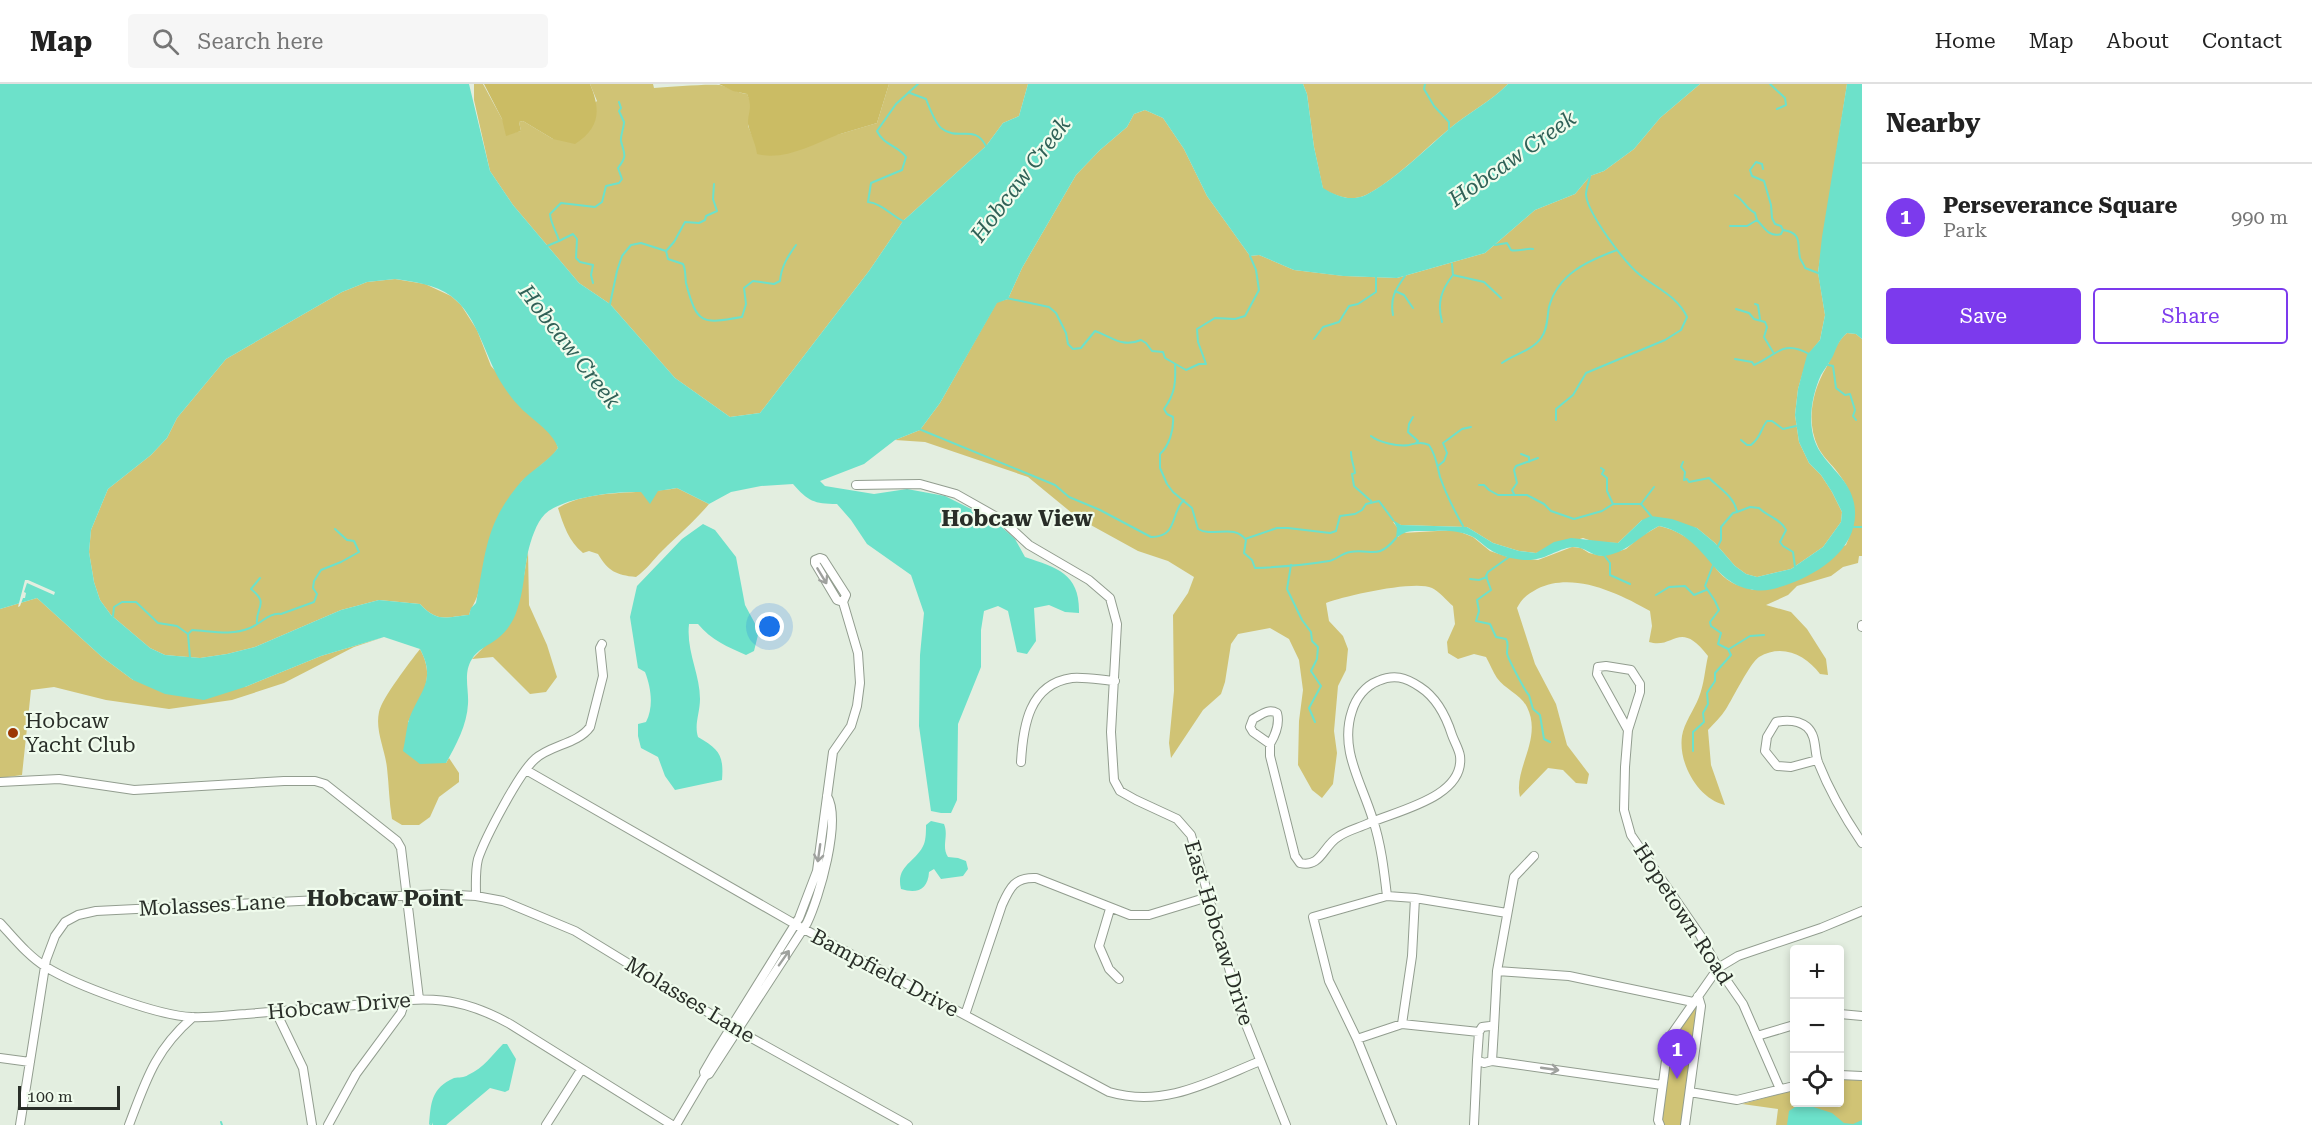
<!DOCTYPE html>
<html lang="en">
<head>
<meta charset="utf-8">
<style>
	body { margin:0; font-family:"Roboto Serif",serif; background:#f6f6f6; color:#222 }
	.controls { position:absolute; right:18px; bottom:18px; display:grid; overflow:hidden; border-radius:6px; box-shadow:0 3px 9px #0003 }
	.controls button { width:54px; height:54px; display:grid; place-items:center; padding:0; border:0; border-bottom:2px solid #e0e0e0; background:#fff; color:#222; font:30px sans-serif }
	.scale { position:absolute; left:18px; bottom:15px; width:102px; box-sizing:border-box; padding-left:6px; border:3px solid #292e28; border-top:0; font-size:16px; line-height:21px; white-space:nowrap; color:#292e28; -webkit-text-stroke:4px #f0fced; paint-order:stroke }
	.you { position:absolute; left:770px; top:543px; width:21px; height:21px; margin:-15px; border:4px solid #fff; border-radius:50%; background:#1a73e8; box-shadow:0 0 0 9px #1a73e833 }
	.badge { display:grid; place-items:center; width:39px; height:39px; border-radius:50%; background:#7c3aed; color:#fff; font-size:20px; font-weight:700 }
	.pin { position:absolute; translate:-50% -50px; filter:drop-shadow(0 2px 3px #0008) }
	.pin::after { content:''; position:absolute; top:32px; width:21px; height:18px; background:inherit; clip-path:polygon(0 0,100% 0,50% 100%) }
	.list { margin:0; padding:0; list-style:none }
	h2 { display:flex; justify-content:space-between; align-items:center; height:78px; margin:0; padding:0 24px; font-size:26px }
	h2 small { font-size:20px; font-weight:400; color:#767676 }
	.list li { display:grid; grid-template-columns:39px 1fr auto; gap:18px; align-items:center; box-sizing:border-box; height:108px; padding:0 24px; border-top:2px solid #e0e0e0 }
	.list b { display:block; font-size:22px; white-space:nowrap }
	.list p { margin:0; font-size:20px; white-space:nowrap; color:#767676 }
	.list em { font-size:20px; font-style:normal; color:#767676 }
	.actions { display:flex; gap:12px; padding:18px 24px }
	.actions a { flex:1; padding:14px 0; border:2px solid #7c3aed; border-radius:6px; text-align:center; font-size:21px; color:#7c3aed }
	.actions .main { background:#7c3aed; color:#fff }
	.icon { flex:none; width:33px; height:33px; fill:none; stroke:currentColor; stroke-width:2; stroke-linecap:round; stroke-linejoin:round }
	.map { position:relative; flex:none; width:1862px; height:1041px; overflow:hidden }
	header { display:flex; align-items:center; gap:36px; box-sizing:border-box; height:84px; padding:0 30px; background:#fff; border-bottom:2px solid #e0e0e0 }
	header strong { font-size:28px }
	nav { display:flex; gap:33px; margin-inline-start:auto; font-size:21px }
	.search { width:420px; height:54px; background:#f6f6f6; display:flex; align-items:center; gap:15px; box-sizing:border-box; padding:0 21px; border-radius:6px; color:#767676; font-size:22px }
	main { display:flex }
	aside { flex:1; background:#fff }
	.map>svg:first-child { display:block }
	.green { fill:#d0c375 }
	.forest { fill:#cbbc64 }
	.water { fill:#6de1ca; fill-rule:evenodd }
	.pier { fill:#e3eee0 }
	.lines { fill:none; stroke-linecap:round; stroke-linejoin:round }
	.stream { stroke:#6de1ca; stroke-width:2 }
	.street-casing { stroke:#929d8f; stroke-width:10 }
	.street { stroke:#fff; stroke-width:8 }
	.oneway { stroke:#9fa19e }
	.poi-dot { fill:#9b3704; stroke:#f0fced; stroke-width:2 }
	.labels { text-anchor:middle; stroke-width:4.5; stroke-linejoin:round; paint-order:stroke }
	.poi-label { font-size:21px; fill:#292e28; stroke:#f0fced; text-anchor:start }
	.street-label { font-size:21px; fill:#292e28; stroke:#f0fced }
	.water-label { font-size:22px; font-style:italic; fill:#306157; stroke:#f0fced }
	.neighbourhood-label { font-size:22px; font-weight:bold; fill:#292e28; stroke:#f0fced }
</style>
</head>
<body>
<header>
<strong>Map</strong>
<div class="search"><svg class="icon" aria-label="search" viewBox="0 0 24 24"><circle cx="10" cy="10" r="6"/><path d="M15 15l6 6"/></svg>Search here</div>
<nav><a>Home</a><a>Map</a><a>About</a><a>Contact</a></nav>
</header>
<main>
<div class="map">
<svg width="1862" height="1041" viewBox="0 0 1862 1041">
	<rect width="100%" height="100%" fill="#e3eee0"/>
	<path class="green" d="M474,0H483L502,35L512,49L521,47L519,38L523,37L553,55L597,17L590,0H653L654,4C673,3 702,0 720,1C731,4 735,8 747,10L752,21L748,42L756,61L840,50L877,39L889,0H1028L1019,32L1003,39L986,62L903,137L869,187L760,329L730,333L675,294L610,220L579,199L513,121L490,87L474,16Z
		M1303,0H1508C1490,18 1468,29 1449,45C1425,65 1394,97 1366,111C1350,118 1336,112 1323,105L1314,63L1307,10Z
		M1700,0H1847L1818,188L1825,231L1820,256L1808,271L1798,305L1795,331L1799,358L1809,379L1821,391L1832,408L1842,428L1841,438L1823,463L1791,485L1757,493L1746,490L1735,482L1715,459L1697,444L1642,436L1618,459L1595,458L1583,454L1536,469L1519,467L1493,459L1467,443L1401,441L1393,438L1397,443L1398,453L1402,449L1455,446L1473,453L1490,467L1508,473L1538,476L1572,463L1581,464L1589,469L1602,472L1613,469L1626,465L1640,453L1659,442C1677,446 1694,456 1706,471C1714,481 1719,491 1731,498C1737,502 1746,503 1753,506L1846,461C1860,430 1856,411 1835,385C1829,378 1822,371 1818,363C1806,338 1812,307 1826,284C1833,272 1836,258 1847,249L1856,250L1862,255V472H1859L1858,479L1843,483L1831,492L1797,502L1788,511L1766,521L1791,528L1807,545L1826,575L1828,591L1820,590C1806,571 1782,559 1759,573C1750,579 1733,614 1726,625C1721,633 1714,639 1708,646L1711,681L1725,721C1698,715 1678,679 1682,652C1684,639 1694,626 1699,613C1704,601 1705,585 1708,572C1679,534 1674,566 1649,558L1652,542L1650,527C1618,509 1573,487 1537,505C1528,510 1522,514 1517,524L1535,580L1556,620L1567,661L1589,690L1587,700L1576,699L1563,686L1548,684L1520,713C1513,685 1543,655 1527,623C1521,611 1505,605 1497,594C1493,588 1490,580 1486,573L1474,570L1458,575L1448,569L1447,558L1455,540L1453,522C1447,517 1439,507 1432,504C1414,496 1345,512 1326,519L1329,537L1343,552L1348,565L1346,586L1338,602L1334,647L1337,669L1333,700L1322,714L1312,706L1298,681L1299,637L1303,606L1299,576L1289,555L1270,544L1238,550L1231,560L1225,598L1221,610L1203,626L1171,674L1169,659L1174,607L1173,531L1188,509L1194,493L1168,477L1138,467L1078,434L1028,393L925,358L895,356L920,346L940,319L997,218L1008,215L1022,184L1076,91L1100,66L1127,43L1134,30L1145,26L1163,34L1184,65L1207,112L1250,172L1259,171L1294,186L1344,192L1397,194L1485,169L1535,126L1575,110L1590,92L1604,87L1634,65L1660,34Z
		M395,195L425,200L451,212L461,221L477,246L491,282L555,355L558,364L553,371L521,398L479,505C477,517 472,521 469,531C445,533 438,539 420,520L379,516L341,526L255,563L227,570L200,574L165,571L150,564L111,531L100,516L94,498L89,468L91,446L108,405L151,371L167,354L177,334L226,275L342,208L367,198Z
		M677,404L709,420C695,437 678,451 662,467C653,476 647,485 636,493C616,491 608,487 598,470L589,467L583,469C569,458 563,440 558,424C590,404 641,411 677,404Z
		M528,467L529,521L547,561L557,593L546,608L530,610L493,573L472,575L483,564L524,492Z
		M37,514L102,573L133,596L245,603L321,572L384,553L354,563L284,599L232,616L169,625L106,616L54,603L31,606L22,691L0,694V525Z
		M420,565C436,595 422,610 408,638L446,679L449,674L459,689V698L439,713L430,733L419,741H402L392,735C389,718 389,701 387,684C385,665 375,647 379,628C382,614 410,578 420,565Z
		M1696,917L1698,923L1682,1041H1663L1661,1035L1671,955Z
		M1840,993L1862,995V1041H1776L1778,1025L1742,1020L1794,1006V1018H1840Z"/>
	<path class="forest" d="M484,0H590C601,26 600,44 575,60L553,55L523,37L519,38L521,47L506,52L502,35Z
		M719,0H889L877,39C864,43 850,47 837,51C812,61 784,77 757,70C756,60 749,47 748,40C748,27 753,24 747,10L733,7Z"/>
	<path class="water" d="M0,0H469L490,87L513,121L579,199L610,220L675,294L730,333L760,329L869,187L903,137L986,62L1003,39L1019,32L1028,0H1303L1307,10L1314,63L1323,104C1336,112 1350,118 1366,111C1392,98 1426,65 1449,45C1468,29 1490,18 1508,0H1700L1660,34L1634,65L1604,87L1590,92L1575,110L1535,126L1485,169L1397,194L1343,192L1294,186L1259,171L1250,172L1207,112L1184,65L1163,34L1145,26L1134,30L1127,43L1100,66L1076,91L1022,184L1008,215L997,219L940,319L920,346L895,356L864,380L820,397L825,402L874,410L907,405L945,412L995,437L1015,455L1025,473C1058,484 1080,490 1079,529L1065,528L1049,521L1034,524L1036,557L1027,570L1017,568L1008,527L998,522L984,527L981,546V583L958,640L957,716L951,729H941L931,727L919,642L920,571L924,529L911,491L867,460L851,436L837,420C814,420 808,417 793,400L761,402L731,408L709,420L677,404L658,407L650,420L641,408C616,407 563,413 545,430C536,439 531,456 528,468C524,487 524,507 517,526C514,537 506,548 497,555C489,561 477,566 472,575C463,589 469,605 468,620C467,641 456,661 446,679L420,680L403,667C405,658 406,648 408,639C417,609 438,599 420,565L384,553L321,572L245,603L204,616L165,610L133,596L102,573L37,514L0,525ZM395,195C414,198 435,200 451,212C479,233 485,275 504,303C508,309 513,316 518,321C530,335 552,346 558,364C548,378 531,386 520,399C485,440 486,469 476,519L471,524L469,531C445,533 438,539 420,520L379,516L341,526L255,563L227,570L200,574L165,571L150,564L111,531L100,516L94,498L89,468L91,446L108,405L151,371L167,354L177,334L226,275L342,208L367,198Z
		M1847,0H1862V255L1856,250L1847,249C1839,256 1837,262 1833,272C1830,278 1825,284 1821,291C1811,313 1806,344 1819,366C1830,384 1850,397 1854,419C1862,460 1824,487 1789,500C1777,504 1767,508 1754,506C1709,500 1708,452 1659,442C1639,452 1626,470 1603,472C1591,472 1584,462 1573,463C1555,465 1546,477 1524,476C1513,475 1499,472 1489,465C1483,461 1478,455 1471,452C1455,445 1442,447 1425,447C1411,447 1407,446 1396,454L1397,444L1393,436L1401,441L1467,443L1493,459L1519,467L1536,469L1554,458L1571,454L1618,459L1642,436L1651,432L1672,435L1697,444L1715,459L1735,482L1746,490L1757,493L1791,485L1823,463L1841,438L1842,428L1832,408L1821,391L1809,379L1799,358L1795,331L1798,305L1807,271L1820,256L1825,231L1818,189L1822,153Z
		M703,440L715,446L736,473L745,521L759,547L754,567L746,571C728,563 711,556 698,540H689C686,567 700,590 700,615C700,629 694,640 698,653C719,665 724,671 722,696L675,706L665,692L658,673L641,664L638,652V640L646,638C654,623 651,603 645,588L638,584L630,533L637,502L682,455Z
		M931,737L944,740C949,752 941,762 948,773L958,774L966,777L968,785L963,792L941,795L934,785L929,788C928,806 917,810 901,805C895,781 917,778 924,760C926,755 926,747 926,741Z
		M503,960H507L516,975L509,1006L505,1008L490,1004L446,1041H433L432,1038L429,1041C431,1019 431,1004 454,994C459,993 464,994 468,991C484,984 492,971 503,960Z
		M1801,1019L1832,1029L1844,1039L1853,1040L1862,1036V1041H1787L1789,1027Z"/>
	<path class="pier" d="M25,496H28L55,508L54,511L27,499L24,508L26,509L25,514H23L20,522L18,523Z"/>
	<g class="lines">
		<path class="stream" d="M1425,0L1424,5L1434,22L1449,38V45
			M1770,0L1785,14L1786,21L1777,25
			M910,9L926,15C929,23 935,38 941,44C958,58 974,39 986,62
			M1763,85L1762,80L1756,78L1750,86L1752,92L1764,97L1771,121L1772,134L1775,140L1781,142L1783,146C1803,149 1797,160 1800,174C1801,177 1804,180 1805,184L1818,189
			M1735,111C1744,116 1746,125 1755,129L1757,136
			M903,137C891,131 881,119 868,118L871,99L902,86L906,73C898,61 884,62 877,47L896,20L918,0
			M1730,142H1747L1757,136C1764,143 1769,154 1781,150L1783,146
			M559,157L573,150L577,155L576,174L580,178L593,181L591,191L593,199
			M1495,161L1507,159L1511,166C1517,168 1526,164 1533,165
			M547,162L559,157C557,148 551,141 550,130L561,119L595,123L602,118L606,102L619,99L622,95L618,84C628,71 624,70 621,57C620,52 624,44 624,38L619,27L621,24L619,18
			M666,167L674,158L685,138L699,139L705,136L706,132L717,127L713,115L714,100
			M1452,180L1453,191L1484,198L1501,214
			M1395,207L1404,211L1413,224
			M1006,214L1049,223L1056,229L1066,249L1068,260L1073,265L1081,264L1095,247C1112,253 1122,264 1141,256L1146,259L1152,267L1163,268L1165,274L1186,286L1199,280H1206L1198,258L1197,245L1215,234L1235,235L1245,232L1259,206L1256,186L1250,172
			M610,220L617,187L622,172L631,161L641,159L666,167L668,175L683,180C686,186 685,192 686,199C697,241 702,240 742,233L746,220L744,204L753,197L774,200L780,197C781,183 788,172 796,161
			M1755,220L1758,221L1760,235
			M1736,225L1749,229L1754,235L1765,238L1767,243L1764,253L1773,268
			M1393,231C1390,214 1395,206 1405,192
			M1442,238C1437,219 1441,206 1453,191
			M1314,255L1323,243L1339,238L1349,222L1358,220L1376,208V193
			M1735,275L1752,278L1754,281C1776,272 1782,255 1809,270
			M1502,279C1513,271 1533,266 1541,254C1548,245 1547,233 1549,223C1558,190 1587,177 1617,166
			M1175,281C1176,298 1175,310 1164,325L1167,330L1173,333C1174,346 1169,362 1160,370V384L1167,400L1173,408L1192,424L1198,445C1213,454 1234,439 1246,456L1244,469L1252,476L1255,484C1279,483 1305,481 1329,477C1336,476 1342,469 1350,468C1371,464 1377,477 1396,454
			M1828,281L1833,282L1836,304L1845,311L1850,310L1855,326L1853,332L1856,336
			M1413,333L1409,340L1408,348L1418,357L1416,359
			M1556,336V325L1573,311L1586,289L1665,256L1681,246L1687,233C1677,212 1658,205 1640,191C1624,178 1588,130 1586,111C1586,105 1589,98 1590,92
			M919,345L1055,401L1069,413L1100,426L1151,453C1179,453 1170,428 1184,416
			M1371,352C1378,358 1398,363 1409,361C1417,359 1422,358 1429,361C1436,371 1437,381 1440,393C1446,410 1454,426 1463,442
			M1741,356L1747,361H1751C1763,351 1759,347 1767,337H1772L1783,345L1796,342
			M1351,368C1351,376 1354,382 1355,389L1352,390L1354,402L1371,417
			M1521,370L1529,373V378
			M1683,378L1681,383L1685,388L1684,396L1687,395L1689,398L1709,394C1719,404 1734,412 1737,428L1733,429L1721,443V456L1718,462
			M1438,382L1444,377L1447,369L1443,359L1462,345L1471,343
			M1601,384L1604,386L1602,390L1607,394V407L1613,420
			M1479,401H1484L1489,406L1498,411H1527L1544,420L1551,427L1574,435L1602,427L1613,420H1641L1651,432
			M1514,410L1512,406L1517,399L1514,386L1516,382L1538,374
			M1641,420L1654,403
			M1737,428L1750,423L1759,424C1767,432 1782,436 1786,446L1780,458L1783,462L1793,468L1795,483
			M1853,443H1862
			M1245,455L1277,444H1288L1330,449L1336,447L1340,432L1355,430L1362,426L1366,420L1379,417L1393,436
			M1604,471L1610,479V491L1630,500
			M1509,473L1488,488L1486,492L1491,506L1477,516L1479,527L1476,537L1490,540L1496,553L1506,555C1509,560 1507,563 1507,569C1507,573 1526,609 1529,611L1533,625L1540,631L1544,655L1550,658
			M1291,481L1287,505L1302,536L1311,548L1312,557L1318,563L1317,575L1311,587L1321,602L1309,624L1315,638
			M1470,495L1479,496L1487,493
			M1656,511L1669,503L1685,502L1694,511L1706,506
			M113,532L114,523L122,518H136L158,539L177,542L188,550
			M257,540C255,523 270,520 251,505L260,494
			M1729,565L1750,552L1764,551
			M190,574L188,550L192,546C212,547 231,552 250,544C260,540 270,528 281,530L314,518L317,510L313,504L314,497L321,486L341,478L359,468L354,457L347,456L335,445
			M1693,667V648L1704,638L1703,629L1708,620L1707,609L1715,597V589L1731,571L1728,565L1718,560L1721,549L1711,542L1710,538L1719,526L1715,517L1705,502L1713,481
			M221,1038L222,1041
			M431,1041L432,1037"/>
		<g class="street-casing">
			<path id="street" d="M856,401L920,400L956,410L1002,436L1029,461L1089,496L1110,514L1117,540L1111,648L1114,696L1120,707L1136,716L1177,735L1191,751L1243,933L1286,1041
				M1862,541V543
				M1628,646L1597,590L1598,583L1606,582L1631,586L1640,600V608L1628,646L1625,683L1624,726L1631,751L1700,851L1718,884L1743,920L1780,1005
				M1270,660C1276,650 1280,640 1277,629C1268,624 1261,631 1253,635L1250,643L1253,648L1270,660V672L1295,772L1300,779C1321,784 1323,762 1338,753C1346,747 1358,744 1367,740C1395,727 1465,714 1460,672C1459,665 1454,657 1452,651C1446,632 1437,614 1420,603C1405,593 1394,590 1378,597C1365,602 1356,614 1352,627C1339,666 1362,699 1373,736C1381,760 1384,786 1387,812
				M1817,676L1791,683L1777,682L1765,667L1767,653L1776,638C1786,636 1798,636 1807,643C1817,652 1814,667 1818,678C1829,706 1845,734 1862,759
				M1021,678C1023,642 1029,600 1072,594C1086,593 1101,596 1115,597
				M526,686L800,843L1109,1008C1164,1024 1209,998 1260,977
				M0,698L59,695L134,706L284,697H315L325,700L397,757L401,764L419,915
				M476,812C476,800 475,787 478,775C485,754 519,689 535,675C550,661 578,660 590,643L603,592L600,564L602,560
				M1110,825L1099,862L1109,885L1119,895
				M0,839C14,854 28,872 46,883C75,901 158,932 192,933C210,934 228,931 246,930C283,927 319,924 355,921C419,915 451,907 510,940L672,1041
				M1497,887L1569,892L1693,918
				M276,928L303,984L312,1041
				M1840,930L1862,932
				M965,931L1002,821C1010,803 1015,793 1036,794L1130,831H1149L1208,813
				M1402,940L1412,872L1415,814
				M1490,942L1494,944L1492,977L1484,979L1477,976L1479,948L1482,943Z
				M1494,944L1497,887L1514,793L1534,772
				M1757,952L1794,941
				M1357,955L1402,940L1479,948
				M0,974L30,978
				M1492,977L1662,1001
				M1840,991L1862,992
				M705,992L704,988L715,969L799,834L817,787L833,668L851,642L857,622L860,599L858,569L843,518L846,511L823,475L820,474L815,476V479L837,516L843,518
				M1690,1008L1737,1016L1794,1002
				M20,1041L46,876L55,852L65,838L78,831L96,827L439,810L476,812L503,817L575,847L737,946L908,1041
				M129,1041C146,996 155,966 193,933
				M328,1041L356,990L401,929L405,917
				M546,1041L581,986
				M676,1041L705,992L709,990L807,839C819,814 842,736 827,712
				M1392,1041L1357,955L1329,897L1313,833L1387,812L1415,814L1507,829
				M1474,1041L1477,976
				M1660,1041L1658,1036L1669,954L1718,884L1738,872L1821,844L1862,827
				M1685,1041L1701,922L1698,912"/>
		</g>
		<use href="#street" class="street"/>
	</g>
	<defs><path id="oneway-shaft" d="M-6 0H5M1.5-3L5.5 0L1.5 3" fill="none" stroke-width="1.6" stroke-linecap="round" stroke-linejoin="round" transform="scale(1.5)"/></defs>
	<g class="oneway">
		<use href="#oneway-shaft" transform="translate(822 492) rotate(59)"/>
		<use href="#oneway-shaft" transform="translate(819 769) rotate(98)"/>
		<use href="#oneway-shaft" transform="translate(784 874) rotate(-55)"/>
		<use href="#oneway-shaft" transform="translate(1550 985) rotate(8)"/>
	</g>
	<circle class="poi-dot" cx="13" cy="649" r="6"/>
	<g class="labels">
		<g class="poi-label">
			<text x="25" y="644">Hobcaw<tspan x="25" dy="24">Yacht Club</tspan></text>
		</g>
		<g class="street-label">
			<text transform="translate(212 821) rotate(-3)" y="7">Molasses Lane</text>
			<text transform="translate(1683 830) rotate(57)" y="7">Hopetown Road</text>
			<text transform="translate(1219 849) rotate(73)" y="7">East Hobcaw Drive</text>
			<text transform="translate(885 889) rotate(28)" y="7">Bampfield Drive</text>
			<text transform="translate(690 916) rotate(31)" y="7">Molasses Lane</text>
			<text transform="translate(339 922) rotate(-5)" y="7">Hobcaw Drive</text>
		</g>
		<g class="water-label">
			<text transform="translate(1512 74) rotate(-35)" y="8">Hobcaw Creek</text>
			<text transform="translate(1020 95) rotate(-53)" y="8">Hobcaw Creek</text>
			<text transform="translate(570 262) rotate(52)" y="8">Hobcaw Creek</text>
		</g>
		<g class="neighbourhood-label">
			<text x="1017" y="442">Hobcaw View</text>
			<text x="385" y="822">Hobcaw Point</text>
		</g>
	</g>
</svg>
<div class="controls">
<button>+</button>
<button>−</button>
<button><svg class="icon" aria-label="locate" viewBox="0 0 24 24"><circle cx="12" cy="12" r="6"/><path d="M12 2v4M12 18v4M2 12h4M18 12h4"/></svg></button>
</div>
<div class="scale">100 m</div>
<div class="you"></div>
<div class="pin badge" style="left:1677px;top:995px">1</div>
</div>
<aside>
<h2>Nearby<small></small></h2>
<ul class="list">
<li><span class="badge">1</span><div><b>Perseverance Square</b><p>Park</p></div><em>990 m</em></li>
</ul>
<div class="actions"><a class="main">Save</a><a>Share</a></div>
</aside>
</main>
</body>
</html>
